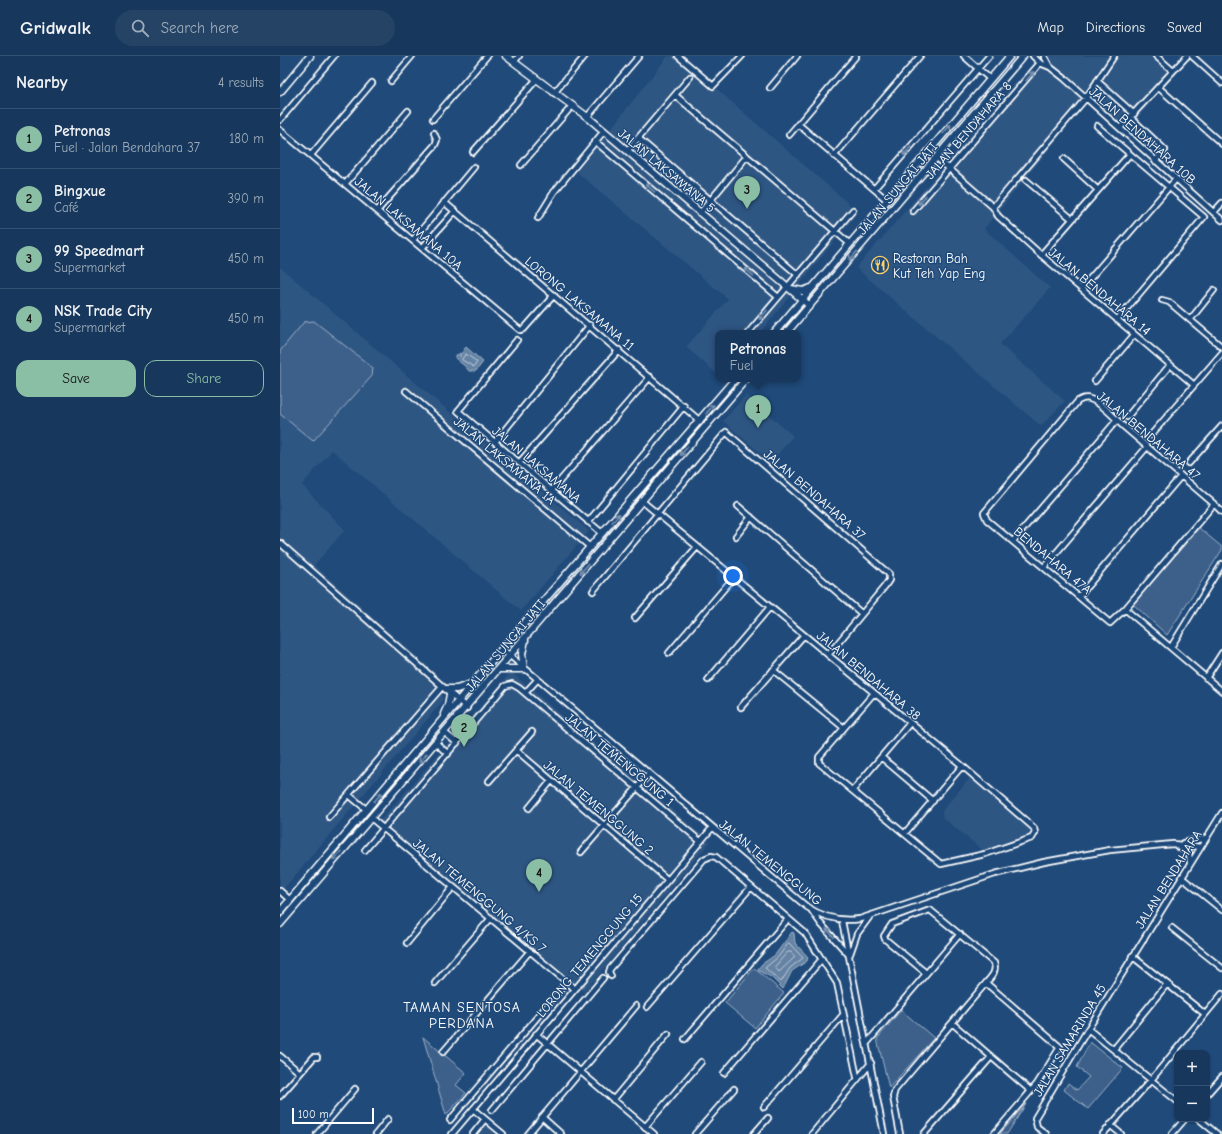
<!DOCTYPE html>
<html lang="en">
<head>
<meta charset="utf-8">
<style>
	body { margin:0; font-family:"Comic Neue",sans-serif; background:#244365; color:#f1f3f6 }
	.controls { position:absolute; right:12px; bottom:12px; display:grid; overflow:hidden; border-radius:8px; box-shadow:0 1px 3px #0004 }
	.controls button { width:36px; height:36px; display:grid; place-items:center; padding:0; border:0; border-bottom:1px solid #365272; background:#17385c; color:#f1f3f6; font:20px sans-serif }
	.scale { position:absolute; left:12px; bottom:10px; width:82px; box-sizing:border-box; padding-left:4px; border:2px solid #fff; border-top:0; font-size:11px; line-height:14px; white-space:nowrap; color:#fff; -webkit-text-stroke:3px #1f4a7a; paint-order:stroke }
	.you { position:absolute; left:453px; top:520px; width:14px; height:14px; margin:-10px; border:3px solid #fff; border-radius:50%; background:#1a73e8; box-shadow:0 0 0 6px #1a73e833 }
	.badge { display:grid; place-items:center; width:26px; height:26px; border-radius:50%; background:#8abfa5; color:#111; font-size:13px; font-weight:700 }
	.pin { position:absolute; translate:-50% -33px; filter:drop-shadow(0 1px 2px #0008) }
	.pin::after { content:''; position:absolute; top:21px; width:14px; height:12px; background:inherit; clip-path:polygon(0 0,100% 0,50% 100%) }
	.popup { position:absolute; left:435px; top:274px; width:86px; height:52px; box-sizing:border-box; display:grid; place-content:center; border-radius:8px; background:#17385c; filter:drop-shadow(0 1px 3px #0005); font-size:13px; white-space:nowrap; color:#9eacbb }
	.popup b { font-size:15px; color:#f1f3f6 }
	.popup::after { content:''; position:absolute; left:50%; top:100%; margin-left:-8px; border:8px solid transparent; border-top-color:#17385c }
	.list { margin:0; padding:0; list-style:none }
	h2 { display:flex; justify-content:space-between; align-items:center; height:52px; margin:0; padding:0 16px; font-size:17px }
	h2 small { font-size:13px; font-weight:400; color:#9eacbb }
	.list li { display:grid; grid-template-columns:26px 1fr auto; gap:12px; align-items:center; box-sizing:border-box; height:60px; padding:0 16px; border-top:1px solid #365272 }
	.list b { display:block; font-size:15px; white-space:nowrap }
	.list p { margin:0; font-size:13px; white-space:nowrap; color:#9eacbb }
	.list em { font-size:13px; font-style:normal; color:#9eacbb }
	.actions { display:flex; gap:8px; padding:12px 16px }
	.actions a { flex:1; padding:9px 0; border:1px solid #8abfa5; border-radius:12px; text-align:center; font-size:14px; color:#8abfa5 }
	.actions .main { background:#8abfa5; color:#111 }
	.icon { flex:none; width:22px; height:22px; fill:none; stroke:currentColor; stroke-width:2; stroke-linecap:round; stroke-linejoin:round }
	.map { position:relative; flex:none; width:942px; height:1078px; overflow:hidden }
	header { display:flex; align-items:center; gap:24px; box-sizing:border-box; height:56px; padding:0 20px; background:#17385c; border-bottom:1px solid #365272 }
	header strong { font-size:19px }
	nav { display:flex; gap:22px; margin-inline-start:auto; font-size:14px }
	.search { width:280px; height:36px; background:#244365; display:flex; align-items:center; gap:10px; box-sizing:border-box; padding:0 14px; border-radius:22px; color:#9eacbb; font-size:15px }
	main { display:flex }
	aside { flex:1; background:#17385c }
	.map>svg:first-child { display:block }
	.built { fill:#2e5683 }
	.green { fill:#3c618b; stroke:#9eb0c5 }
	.water { fill:#6583a4; stroke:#a3b5c8 }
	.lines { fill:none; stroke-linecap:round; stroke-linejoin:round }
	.shore { stroke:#c1cddb; stroke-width:1 }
	.street-casing { stroke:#fff; stroke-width:8 }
	.secondary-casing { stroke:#fff; stroke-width:9 }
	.street { stroke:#1f4a7a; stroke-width:4.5 }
	.secondary { stroke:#1f4a7a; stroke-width:6 }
	.oneway { stroke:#7992af }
	.labels { text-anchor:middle; stroke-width:3; stroke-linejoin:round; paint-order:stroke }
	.street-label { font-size:13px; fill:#fff; stroke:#1f4a7a }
	.poi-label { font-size:13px; fill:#fff; stroke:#1f4a7a; text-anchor:start }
	.neighbourhood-label { font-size:14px; letter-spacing:1px; fill:#fff; stroke:#1f4a7a }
</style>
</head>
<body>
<header>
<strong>Gridwalk</strong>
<div class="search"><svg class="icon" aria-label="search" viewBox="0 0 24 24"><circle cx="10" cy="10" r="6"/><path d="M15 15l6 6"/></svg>Search here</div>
<nav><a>Map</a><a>Directions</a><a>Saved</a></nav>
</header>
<main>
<aside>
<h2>Nearby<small>4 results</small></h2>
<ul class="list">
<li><span class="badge">1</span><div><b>Petronas</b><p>Fuel · Jalan Bendahara 37</p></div><em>180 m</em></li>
<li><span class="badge">2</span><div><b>Bingxue</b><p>Café</p></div><em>390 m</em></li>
<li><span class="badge">3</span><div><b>99 Speedmart</b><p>Supermarket</p></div><em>450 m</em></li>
<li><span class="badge">4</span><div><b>NSK Trade City</b><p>Supermarket</p></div><em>450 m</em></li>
</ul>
<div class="actions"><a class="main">Save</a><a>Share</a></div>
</aside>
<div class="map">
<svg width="942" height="1078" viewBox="0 0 942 1078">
	<rect width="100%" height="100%" fill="#1f4a7a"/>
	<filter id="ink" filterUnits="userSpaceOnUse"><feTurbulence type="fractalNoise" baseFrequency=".025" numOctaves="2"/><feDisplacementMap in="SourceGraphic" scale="8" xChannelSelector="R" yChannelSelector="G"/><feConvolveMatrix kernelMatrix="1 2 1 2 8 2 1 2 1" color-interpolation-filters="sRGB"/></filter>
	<g filter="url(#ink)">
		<path class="built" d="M388,0H399L578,156L480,277H438V319L406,291L448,243L297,116Z
			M759,0H883L899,15L842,79L806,48L704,173L770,232L720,288L785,345L761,370L576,212Z
			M0,211L309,475L241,555L52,394L22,429L65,474L34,509L164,625L162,646L0,837Z
			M466,339L513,380L491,406L443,365Z
			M231,616L430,786L304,936L100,765Z
			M691,721L752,773L753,777L751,780L705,796L663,762L662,756L664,752Z
			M205,1067L219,1078H196Z"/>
		<path class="green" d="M34,265L93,312L92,320L33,385L0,358V295L24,266Z
			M919,472L942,491V494L887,579L853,548Z
			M474,912L504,937L475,972L445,947Z
			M621,954L654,982L609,1032L597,983Z
			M143,981L186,1017L176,1029L186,1037L166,1059Z
			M810,986L843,1012L808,1053L784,1034L788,1027L797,1034L809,1021L797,1011Z
			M746,1048L727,1078H720Z"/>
		<path class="water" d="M186,291L203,306L196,315H189C185,309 180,307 175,302L177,298L181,301L179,297L181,298Z
			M512,876L514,877L515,887L528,901L527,905L512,915L503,933L491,921L477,914L482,908L495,899Z"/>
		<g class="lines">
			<path class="shore" d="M186,298L197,306L194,311L182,304Z
				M509,887L523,902L510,912L501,926L485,912L498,901Z
				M508,896H511L515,901L499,916L495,911Z"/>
			<g class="street-casing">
				<path id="street" d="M398,0L433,30L462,0
					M684,0L710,23
					M753,0L760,7L770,11L784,22L942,164
					M764,0L770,11
					M876,0L893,15
					M912,0L942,27
					M234,6L239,0
					M111,25L132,0
					M817,25L854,58
					M878,31L942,88
					M490,32L517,0
					M274,37L305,0
					M395,39L570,188
					M307,61L359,0
					M850,61L885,94L875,105
					M153,63L207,0
					M0,64L54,0
					M518,68L607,144
					M817,70L924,161L837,264
					M840,72L907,0
					M0,74L240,274L244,273L274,239
					M509,79L576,0
					M358,82L518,219
					M316,86L498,241
					M348,94L410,21
					M193,96L257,23
					M31,99L92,27
					M554,100L640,0
					M657,102L713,151L718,160L759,197L914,329
					M784,103L818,134
					M241,109L292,50
					M746,124L792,163
					M65,128L128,55
					M594,133L709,0
					M164,146L420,365
					M713,151L806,42L834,0
					M97,155L155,89L157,84L154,77
					M633,155L760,7
					M934,156L942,147
					M420,157L467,100
					M258,162L274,136L324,75
					M133,184L194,111
					M142,192L175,155
					M761,199L850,98
					M801,233L896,123
					M882,244L889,246L942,291
					M910,264L934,234
					M468,277L573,154
					M237,284L178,355L322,477
					M815,325L854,279
					M126,335L310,491
					M847,361L890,309
					M871,379L942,297
					M215,386L310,269
					M239,407L339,294
					M909,407L942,370
					M272,434L370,321
					M362,445L679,707L754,772L755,777L752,782L705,798L661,808L539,707V701L594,637
					M934,448L845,553L830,567L707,464L704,457L798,345C802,343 806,341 810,343C822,347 834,361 843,370C873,396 904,422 934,448L942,456
					M458,450L581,557
					M308,466L404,350
					M456,480L471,461
					M733,485L837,364
					M0,487L187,652
					M764,511L867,391
					M313,535L446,376L609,518V524L605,530L548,599
					M799,540L901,420
					M845,553L942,635
					M355,562L417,491
					M891,591L942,508
					M222,593L527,851C544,862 560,866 580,863L715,818L764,806L830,794L893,788L921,791
					M389,597L454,521
					M493,614L564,672
					M926,622L942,597
					M428,624L490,551
					M245,637L257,624
					M461,651L524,579
					M165,677L177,687
					M156,687L168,698
					M236,694L388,824
					M601,701L653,745
					M209,725L252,676
					M573,734L630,667
					M69,739L87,754
					M249,752L271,725
					M49,761L162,631
					M91,762L295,933
					M625,777L682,710
					M903,787L926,782
					M897,790L909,797L910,807
					M85,794L225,630L232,628L239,632L420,785
					M301,796L369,718
					M901,821L942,854
					M0,835L10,844
					M532,855L541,868L568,898
					M562,865L604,1078
					M892,872L942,912
					M127,887L173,831
					M570,898L577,878L591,859
					M852,900L925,958
					M331,920L329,916L330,913L424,803L431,800L436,801L525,877L557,927L577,1021
					M155,927L211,862
					M706,927L780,991L757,1028L714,1078
					M367,951L471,831
					M672,967L751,1035
					M808,973L897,1045
					M256,978L374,1078
					M405,983L508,863
					M587,987L680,878
					M834,993L887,928
					M163,996L250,895
					M0,1000L20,1017
					M444,1017L542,903
					M927,1038L942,1021
					M0,1040L34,1001H37
					M333,1044L388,978
					M484,1051L563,959
					M193,1053L223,1078
					M212,1054L323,922
					M262,1061L281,1078
					M919,1063L937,1078
					M170,1064L287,926
					M830,1069L841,1078
					M365,1071L421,1006
					M37,1078L75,1033
					M96,1078L108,1063
					M172,1078L432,772
					M193,1078L205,1063
					M248,1078L356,950
					M415,1078L454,1033
					M474,1078L488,1062
					M532,1078L591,1007
					M620,1078L613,1041L615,1034L706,927C711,921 717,916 714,907L650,854L612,868L604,880L605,883L646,917
					M644,1078L711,1001
					M766,1078L757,1071L755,1062L808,973L942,757
					M823,1078L871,1024L942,938
					M892,1078L905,1063"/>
			</g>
			<g class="secondary-casing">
				<path id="secondary" d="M226,0L310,63L530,250
					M0,36L30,0
					M511,233L523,235L531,232
					M494,277L730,0
					M506,277L743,0
					M219,613H244L242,598L245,584
					M166,633H177L191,628
					M164,658L168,649L170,638
					M0,856L222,593L455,323
					M0,868L466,323"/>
			</g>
			<use href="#street" class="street"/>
			<use href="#secondary" class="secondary"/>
		</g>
		<defs><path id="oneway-shaft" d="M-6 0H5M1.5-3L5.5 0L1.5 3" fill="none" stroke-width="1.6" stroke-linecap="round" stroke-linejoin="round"/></defs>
		<g class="oneway">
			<use href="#oneway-shaft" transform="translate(750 20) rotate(-50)"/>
			<use href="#oneway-shaft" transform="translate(667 73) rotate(-50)"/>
			<use href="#oneway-shaft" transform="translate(627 95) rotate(131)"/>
			<use href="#oneway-shaft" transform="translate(370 132) rotate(-139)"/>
			<use href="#oneway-shaft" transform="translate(642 144) rotate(131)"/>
			<use href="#oneway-shaft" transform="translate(573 200) rotate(131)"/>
			<use href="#oneway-shaft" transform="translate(469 216) rotate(-140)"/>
			<use href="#oneway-shaft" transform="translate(483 259) rotate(130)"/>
			<use href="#oneway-shaft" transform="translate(430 353) rotate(-50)"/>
			<use href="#oneway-shaft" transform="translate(404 395) rotate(131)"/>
			<use href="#oneway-shaft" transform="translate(336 462) rotate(-49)"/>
			<use href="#oneway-shaft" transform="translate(304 513) rotate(130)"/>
			<use href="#oneway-shaft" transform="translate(143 702) rotate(131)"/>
			<use href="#oneway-shaft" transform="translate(98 741) rotate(-50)"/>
			<use href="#oneway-shaft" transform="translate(57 800) rotate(131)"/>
			<use href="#oneway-shaft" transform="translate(550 877) rotate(-132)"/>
		</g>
	</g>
	<defs>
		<g id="restaurant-ring" transform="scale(0.9)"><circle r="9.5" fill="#1f4a7a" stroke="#ffd166" stroke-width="1.5"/><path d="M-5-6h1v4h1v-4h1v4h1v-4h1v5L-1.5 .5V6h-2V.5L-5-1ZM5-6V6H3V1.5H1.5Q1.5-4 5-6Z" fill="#ffd166"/></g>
	</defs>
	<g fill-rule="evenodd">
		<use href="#restaurant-ring" x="600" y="209"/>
	</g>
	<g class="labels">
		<g class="street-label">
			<text transform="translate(688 74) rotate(-49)" y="5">JALAN BENDAHARA 8</text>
			<text transform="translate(863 79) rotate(42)" y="5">JALAN BENDAHARA 10B</text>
			<text transform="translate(387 114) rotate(40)" y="5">JALAN LAKSAMANA 5</text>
			<text transform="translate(617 132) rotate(-50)" y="5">JALAN SUNGAI JATI</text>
			<text transform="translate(129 167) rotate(40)" y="5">JALAN LAKSAMANA 10A</text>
			<text transform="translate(820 235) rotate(40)" y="5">JALAN BENDAHARA 14</text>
			<text transform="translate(300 247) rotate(40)" y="5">LORONG LAKSAMANA 11</text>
			<text transform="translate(869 379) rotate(40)" y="5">JALAN BENDAHARA 47</text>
			<text transform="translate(225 404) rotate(40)" y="5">JALAN LAKSAMANA 1A</text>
			<text transform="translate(257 408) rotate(40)" y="5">JALAN LAKSAMANA</text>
			<text transform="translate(535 438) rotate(41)" y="5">JALAN BENDAHARA 37</text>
			<text transform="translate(773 504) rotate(40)" y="5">BENDAHARA 47A</text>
			<text transform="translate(225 589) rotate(-50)" y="5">JALAN SUNGAI JATI</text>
			<text transform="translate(589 619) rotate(40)" y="5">JALAN BENDAHARA 38</text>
			<text transform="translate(340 703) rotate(40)" y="5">JALAN TEMENGGUNG 1</text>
			<text transform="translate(319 751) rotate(40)" y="5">JALAN TEMENGGUNG 2</text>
			<text transform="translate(491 806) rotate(39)" y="5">JALAN TEMENGGUNG</text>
			<text transform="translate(888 823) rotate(-58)" y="5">JALAN BENDAHARA</text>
			<text transform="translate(200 839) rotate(40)" y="5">JALAN TEMENGGUNG 4/KS 7</text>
			<text transform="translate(309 899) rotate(-50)" y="5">LORONG TEMENGGUNG 15</text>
			<text transform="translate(789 984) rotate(-59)" y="5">JALAN SAMARINDA 45</text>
		</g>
		<g class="poi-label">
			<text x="613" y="207">Restoran Bah<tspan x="613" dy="15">Kut Teh Yap Eng</tspan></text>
		</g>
		<g class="neighbourhood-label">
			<text x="182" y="956">TAMAN SENTOSA<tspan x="182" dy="16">PERDANA</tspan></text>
		</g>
	</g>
</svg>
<div class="controls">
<button>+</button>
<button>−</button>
</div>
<div class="scale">100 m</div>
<div class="you"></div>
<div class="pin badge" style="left:478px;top:372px">1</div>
<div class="popup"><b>Petronas</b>Fuel</div>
<div class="pin badge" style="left:184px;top:691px">2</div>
<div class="pin badge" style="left:467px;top:153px">3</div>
<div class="pin badge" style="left:259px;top:836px">4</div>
</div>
</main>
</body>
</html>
